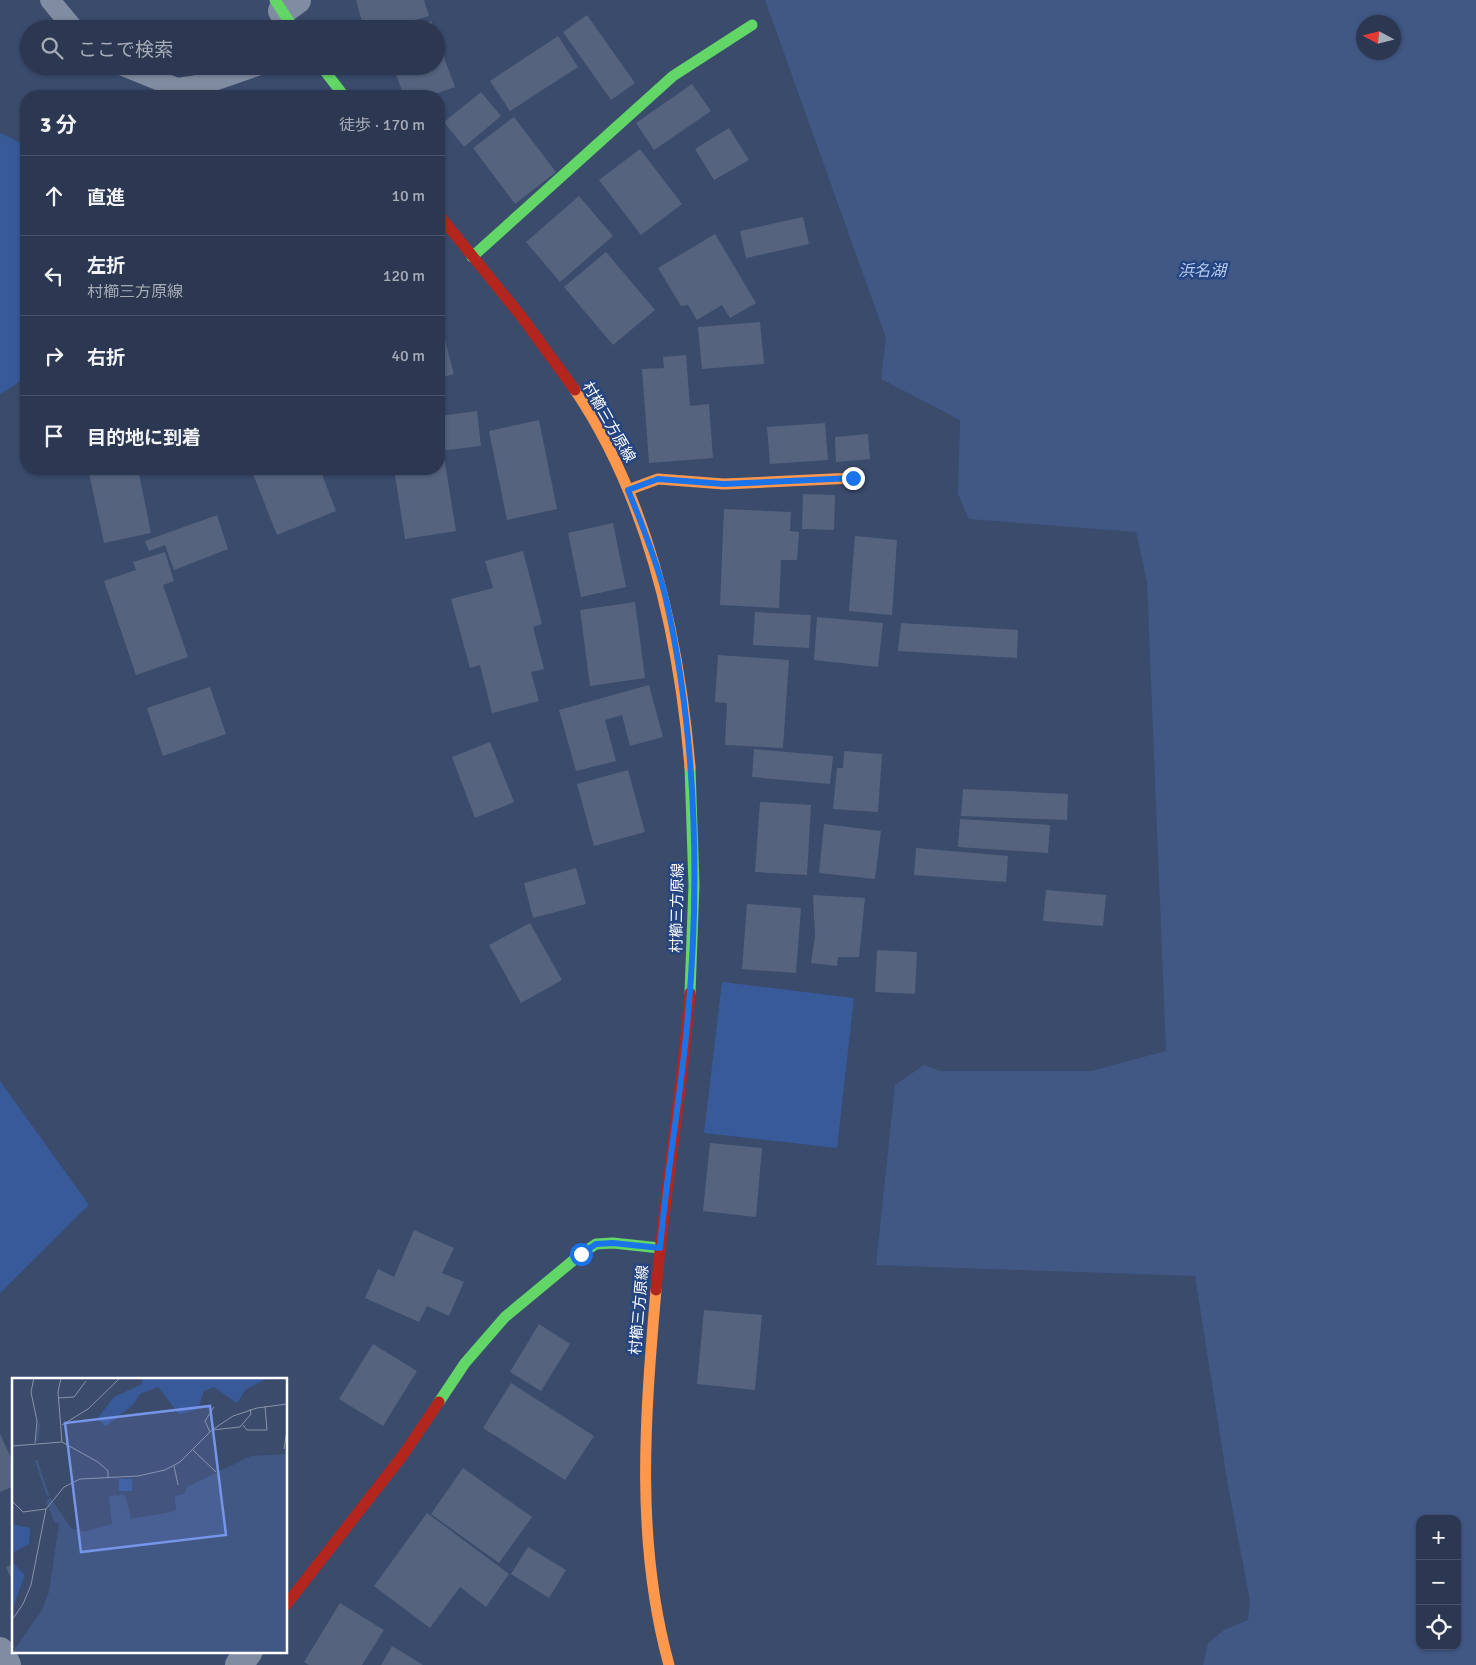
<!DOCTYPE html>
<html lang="ja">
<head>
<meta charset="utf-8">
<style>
	body { margin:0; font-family:Signika,"Noto Sans JP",sans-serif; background:#343f58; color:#f1f3f6 }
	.controls { position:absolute; right:15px; bottom:15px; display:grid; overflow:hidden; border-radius:10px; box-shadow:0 1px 4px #0004 }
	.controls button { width:45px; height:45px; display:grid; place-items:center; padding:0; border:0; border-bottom:1px solid #485268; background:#2c3851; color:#f1f3f6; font:25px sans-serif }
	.compass { position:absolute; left:1356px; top:15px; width:45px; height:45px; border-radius:50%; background:#2c3851; box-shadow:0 1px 4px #0004; rotate:277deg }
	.stop { position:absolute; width:15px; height:15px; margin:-11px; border:4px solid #1a73e8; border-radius:50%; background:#fff }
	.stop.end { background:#1a73e8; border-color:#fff; box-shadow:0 1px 5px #0008 }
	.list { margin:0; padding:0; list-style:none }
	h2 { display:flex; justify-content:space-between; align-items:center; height:65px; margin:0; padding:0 20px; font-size:21px }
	h2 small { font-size:16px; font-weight:400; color:#a6acb7 }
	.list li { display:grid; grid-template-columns:32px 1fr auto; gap:15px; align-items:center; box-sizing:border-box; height:80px; padding:0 20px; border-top:1px solid #485268 }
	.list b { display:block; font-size:19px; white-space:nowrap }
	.list p { margin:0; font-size:16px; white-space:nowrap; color:#a6acb7 }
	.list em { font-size:16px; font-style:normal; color:#a6acb7 }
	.icon { flex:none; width:28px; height:28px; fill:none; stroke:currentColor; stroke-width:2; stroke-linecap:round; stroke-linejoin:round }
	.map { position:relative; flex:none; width:1476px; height:1665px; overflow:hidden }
	.search { position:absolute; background:#2c3851; box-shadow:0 1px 4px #0004; left:20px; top:20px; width:425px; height:55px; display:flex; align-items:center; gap:12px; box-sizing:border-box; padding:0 18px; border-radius:28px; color:#a6acb7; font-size:19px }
	.panel { position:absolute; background:#2c3851; box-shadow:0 1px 4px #0004; left:20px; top:90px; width:425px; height:385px; border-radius:20px }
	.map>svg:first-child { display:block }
	.green { fill:#385a99 }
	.water { fill:#415885; fill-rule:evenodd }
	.building { fill:#55637e }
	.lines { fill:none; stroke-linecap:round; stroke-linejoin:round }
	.lane { stroke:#808ca2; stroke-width:20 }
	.street { stroke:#808ca2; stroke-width:28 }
	.fast { stroke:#63d668; stroke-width:11 }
	.slow { stroke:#ff974d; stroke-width:11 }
	.jam { stroke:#b3261e; stroke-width:11 }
	.route { stroke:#1a73e8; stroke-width:6 }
	.labels { text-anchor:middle; stroke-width:5; stroke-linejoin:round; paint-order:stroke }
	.street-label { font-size:15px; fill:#fff; stroke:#244482 }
	.water-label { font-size:16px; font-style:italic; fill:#b7cbef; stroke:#244482 }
	.inset-river { fill:none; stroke:#415885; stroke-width:2.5 }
	.inset-road { fill:none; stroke:#8993a7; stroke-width:1 }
	.view { fill:#7795e8; fill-opacity:0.15; stroke:#7795e8; stroke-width:2.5 }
	.inset-edge { fill:none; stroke:#fff; stroke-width:2.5 }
</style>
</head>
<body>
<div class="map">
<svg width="1476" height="1665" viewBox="0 0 1476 1665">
	<rect width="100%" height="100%" fill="#3a4b6c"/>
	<path class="green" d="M0,133L21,143L26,186V378L0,394Z
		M722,982L854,998L837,1148L704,1133Z
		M0,1081L89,1205L0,1293Z"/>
	<path class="water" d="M765,0H1476V1665H1203L1208,1643L1224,1630L1248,1620L1250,1600L1228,1486L1195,1276L876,1265L895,1085L924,1065L941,1071H1091L1166,1051L1147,582L1136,532L969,519L958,494L960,420L881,379L886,338ZM1364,22H1394V52H1364ZM1420,1519H1457V1646H1420Z"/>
	<path class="building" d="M356,0H424L429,16L384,29H364Z
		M587,15L635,83L611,100L563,32Z
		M431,21L434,29H410Z
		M436,36L455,87L429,96H404L393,66H436Z
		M558,36L578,67L510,111L490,81Z
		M692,84L711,111L654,150L636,123Z
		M481,92L501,116L464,147L444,122Z
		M514,117L556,172L515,204L473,148Z
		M729,128L749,160L714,180L695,149Z
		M640,149L682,204L641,235L599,180Z
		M579,196L613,236L560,282L526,242Z
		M803,217L809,244L746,258L740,231Z
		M715,234L756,303L730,318L722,305L697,320L688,305L681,306L658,268Z
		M606,252L655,310L613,345L564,287Z
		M439,318L454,374L439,378Z
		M760,322L764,364L702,369L698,327Z
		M686,355L690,406L709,404L713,458L649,463L642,369L664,368L663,357Z
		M477,411L481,446L439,451V416Z
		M539,420L557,509L507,520L489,431Z
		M825,423L828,460L770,464L767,427Z
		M868,434L870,459L836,462L835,437Z
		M439,457H444L456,531L405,539L394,469H439Z
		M88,469H138L151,533L104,543Z
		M251,469H320L336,511L277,535Z
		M803,494L835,495L834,530L802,529Z
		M724,509L791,512L790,531L799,532L797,560H781L779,608L720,605Z
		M217,515L228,549L174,570L165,545L149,551L145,541Z
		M613,523L626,587L581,597L568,533Z
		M855,536L897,540L892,615L849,611Z
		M523,551L542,624L533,627L544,669L531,672L539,701L492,713L480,665L470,668L451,599L493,588L485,561Z
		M165,552L174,581L163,585L188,657L136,675L104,581L136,570L133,562Z
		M635,602L645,678L590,686L580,610Z
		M755,612L811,615L809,648L753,645Z
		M817,617L883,623L878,667L814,660Z
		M901,623L1018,630L1017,658L898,651Z
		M718,655L789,660L783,748L725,745L727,703L715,702Z
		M649,685L663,737L630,746L622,715L605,720L616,761L576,771L559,710Z
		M210,687L226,734L163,756L147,708Z
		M490,742L514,802L475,818L452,757Z
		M754,749L833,756L830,784L752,777Z
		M844,751L882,754L878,812L833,809L837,768H843Z
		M628,770L645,832L594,846L577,784Z
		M963,789L1068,794L1067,820L961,816Z
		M760,802L811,805L807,875L755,872Z
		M960,819L1050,825L1048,853L958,847Z
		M824,824L881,831L875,879L819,873Z
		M916,848L1008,856L1006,882L914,875Z
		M576,868L586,904L533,918L524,883Z
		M1046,890L1106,895L1103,926L1043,921Z
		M813,895L865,898L859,957H838L837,966L811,963L815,936Z
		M747,904L801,908L796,973L742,969Z
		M530,923L562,980L521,1003L489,945Z
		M877,950L917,952L915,994L875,992Z
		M710,1143L762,1148L756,1217L703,1211Z
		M414,1230L454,1248L442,1273L464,1282L449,1316L427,1306L419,1322L365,1298L378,1269L394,1277Z
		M704,1310L762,1315L755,1390L697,1384Z
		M539,1324L570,1344L541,1391L510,1372Z
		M373,1344L417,1371L383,1426L339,1399Z
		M511,1383L594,1436L565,1480L483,1428Z
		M0,1434L14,1464V1486L0,1492Z
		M463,1468L532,1517L499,1563L431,1514Z
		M427,1513L509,1574L486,1607L460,1587L430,1628L374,1586Z
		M528,1547L566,1570L549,1598L511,1574Z
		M14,1564V1585L6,1567Z
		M340,1603L384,1630L362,1665H309L304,1662Z
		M392,1646L423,1665H381Z"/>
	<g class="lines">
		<path class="lane" d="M50,0L74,29
			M123,66L177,88L208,83L257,66"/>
		<path class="street" d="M282,11L297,0
			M0,1651L7,1665
			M239,1665L249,1651"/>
		<path class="fast" d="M275,0L294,29
			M321,66L344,96
			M472,257L673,76L752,25
			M690,993L694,885L690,767
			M439,1402L465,1363L505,1317L581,1254L596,1244L613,1243L660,1248"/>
		<path class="slow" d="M575,390C649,500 679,636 690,767
			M628,490L658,479L724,484L853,478
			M656,1290C645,1416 635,1542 669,1665"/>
		<path class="jam" d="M439,215L521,316L575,390
			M656,1290C665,1191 682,1092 690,993
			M286,1605L403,1455L439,1402"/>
	</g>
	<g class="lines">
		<path class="route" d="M581,1254L596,1244L613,1243L660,1248C666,1180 678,1112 685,1045C701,899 698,738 665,595C656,559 642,524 628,490L658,479L724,484L853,478"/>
	</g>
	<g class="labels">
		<g class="street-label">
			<text transform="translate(609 422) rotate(60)" y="5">村櫛三方原線</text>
			<text transform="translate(677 908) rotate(-89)" y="5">村櫛三方原線</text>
			<text transform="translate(639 1310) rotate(-85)" y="5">村櫛三方原線</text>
		</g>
		<g class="water-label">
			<text x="1202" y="276">浜名湖</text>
		</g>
	</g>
	<g transform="translate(12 1378)">
		<rect width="275" height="275" fill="#3a4b6c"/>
		<path d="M130,0H256L234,11L225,25L202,9L192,13L186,31L167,36L146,9L128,16L121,27L94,48L85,41L102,19L130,6ZM107,101H120V113H107ZM0,146L18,150L17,166L0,175ZM0,184L13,197L0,232Z" fill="#385a99"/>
		<path d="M275,76V275H0L30,232L37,214L47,145H43L34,124L38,119L59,150L72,154L100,146L97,118L113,117L119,141L160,134L164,132L163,118L172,116L175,109L239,78Z" fill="#415885"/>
		<path class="inset-river" d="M25,63L27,45M24,82L36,118"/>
		<path class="inset-road" d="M22,0L19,14L25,43L23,65M49,0L46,14L50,64M46,20L62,19L74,3M50,47L76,31L108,0M231,47L235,52H255L253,28M200,52L228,49L239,36L238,31M198,54L193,43L202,29M0,68L50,64L86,84L96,93V99M272,71L275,52M181,72L204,94M162,88L166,107M0,123L11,134L34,131M0,242L11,226L19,207L34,131L52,109L68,101L126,98L153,92L168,84L200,52L221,38L245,30L275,26"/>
		<path class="view" d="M198,28L214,157L69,174L53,45Z"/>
		<rect width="275" height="275" class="inset-edge"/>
	</g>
</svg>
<div class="controls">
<button>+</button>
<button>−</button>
<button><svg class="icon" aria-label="locate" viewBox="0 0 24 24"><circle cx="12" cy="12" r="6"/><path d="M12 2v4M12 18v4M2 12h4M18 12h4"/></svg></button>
</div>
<svg class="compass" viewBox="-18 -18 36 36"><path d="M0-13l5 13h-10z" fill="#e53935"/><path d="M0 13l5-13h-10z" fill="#a6acb7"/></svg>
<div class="stop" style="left:581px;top:1254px"></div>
<div class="stop end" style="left:853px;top:478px"></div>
<div class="search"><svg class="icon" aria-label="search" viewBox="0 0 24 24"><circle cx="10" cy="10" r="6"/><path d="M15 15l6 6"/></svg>ここで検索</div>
<section class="panel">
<h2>3 分<small>徒歩 · 170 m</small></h2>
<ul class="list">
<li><svg class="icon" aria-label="ahead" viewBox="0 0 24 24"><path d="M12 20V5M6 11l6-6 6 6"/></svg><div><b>直進</b></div><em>10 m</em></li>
<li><svg class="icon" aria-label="left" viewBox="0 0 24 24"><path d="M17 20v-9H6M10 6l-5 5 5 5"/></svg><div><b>左折</b><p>村櫛三方原線</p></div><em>120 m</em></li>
<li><svg class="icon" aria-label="right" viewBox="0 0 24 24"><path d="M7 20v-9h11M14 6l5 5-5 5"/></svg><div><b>右折</b></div><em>40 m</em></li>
<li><svg class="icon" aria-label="arrive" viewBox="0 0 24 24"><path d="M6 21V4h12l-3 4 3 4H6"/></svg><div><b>目的地に到着</b></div></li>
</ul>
</section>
</div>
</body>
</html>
